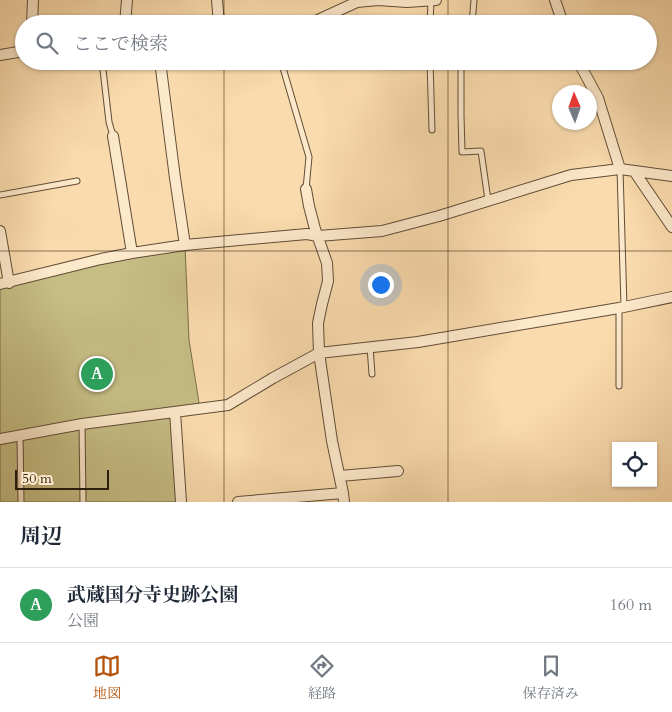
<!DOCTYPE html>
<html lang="ja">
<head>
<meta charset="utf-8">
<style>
	body { margin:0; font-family:Cardo,"Noto Serif JP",serif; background:#f6f6f7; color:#1f2937 }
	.controls { position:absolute; right:15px; bottom:15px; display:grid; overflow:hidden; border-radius:0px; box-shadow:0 1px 4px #0004 }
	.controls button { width:45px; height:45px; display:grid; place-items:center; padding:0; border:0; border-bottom:1px solid #e0e1e3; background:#fff; color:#1f2937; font:25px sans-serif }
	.compass { position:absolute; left:552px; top:85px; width:45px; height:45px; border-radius:50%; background:#fff; box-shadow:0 1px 4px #0004; rotate:358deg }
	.scale { position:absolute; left:15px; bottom:12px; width:94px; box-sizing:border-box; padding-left:5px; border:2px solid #2e1e0f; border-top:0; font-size:14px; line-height:18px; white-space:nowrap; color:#2e1e0f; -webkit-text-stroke:4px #fce8ca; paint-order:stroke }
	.you { position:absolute; left:380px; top:284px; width:18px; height:18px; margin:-12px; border:4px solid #fff; border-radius:50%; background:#1a73e8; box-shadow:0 0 0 8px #1a73e833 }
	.badge { display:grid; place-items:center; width:32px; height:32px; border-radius:50%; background:#b45309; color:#fff; font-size:16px; font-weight:700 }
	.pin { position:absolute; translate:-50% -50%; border:2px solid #fff; box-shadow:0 1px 5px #0006 }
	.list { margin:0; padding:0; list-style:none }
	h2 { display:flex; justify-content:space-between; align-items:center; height:65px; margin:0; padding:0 20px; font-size:21px }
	h2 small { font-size:16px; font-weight:400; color:#747a83 }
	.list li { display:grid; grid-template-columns:32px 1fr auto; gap:15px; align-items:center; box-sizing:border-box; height:75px; padding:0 20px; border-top:1px solid #e0e1e3 }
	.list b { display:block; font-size:19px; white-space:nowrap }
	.list p { margin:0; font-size:16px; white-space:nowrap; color:#747a83 }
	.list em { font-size:16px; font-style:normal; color:#747a83 }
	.icon { flex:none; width:28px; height:28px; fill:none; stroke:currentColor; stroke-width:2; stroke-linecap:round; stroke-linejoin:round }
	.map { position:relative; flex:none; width:672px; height:502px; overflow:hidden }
	.search { position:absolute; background:#fff; box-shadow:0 1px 4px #0004; left:15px; right:15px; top:15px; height:55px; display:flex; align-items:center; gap:12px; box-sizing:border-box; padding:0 18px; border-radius:28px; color:#747a83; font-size:19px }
	.sheet { height:140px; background:#fff }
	nav { display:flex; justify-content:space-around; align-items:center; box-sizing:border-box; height:70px; border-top:1px solid #e0e1e3; background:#fff; font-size:14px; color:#747a83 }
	nav a { display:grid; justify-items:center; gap:2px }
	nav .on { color:#b45309 }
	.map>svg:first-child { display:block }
	.green { fill:#c6bd84; stroke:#7a6e4a }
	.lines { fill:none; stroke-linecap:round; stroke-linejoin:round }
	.lane-casing { stroke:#614d36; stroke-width:7 }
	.street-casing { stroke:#614d36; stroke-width:12 }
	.lane { stroke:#fce8ca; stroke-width:5 }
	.street { stroke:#fce8ca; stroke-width:10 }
	.grid { fill:none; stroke:#2e1e0f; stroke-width:1; stroke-opacity:0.55 }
</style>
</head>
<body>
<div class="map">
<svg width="672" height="502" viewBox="0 0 672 502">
	<rect width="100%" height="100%" fill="#fadbad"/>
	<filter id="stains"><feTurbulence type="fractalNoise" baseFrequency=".004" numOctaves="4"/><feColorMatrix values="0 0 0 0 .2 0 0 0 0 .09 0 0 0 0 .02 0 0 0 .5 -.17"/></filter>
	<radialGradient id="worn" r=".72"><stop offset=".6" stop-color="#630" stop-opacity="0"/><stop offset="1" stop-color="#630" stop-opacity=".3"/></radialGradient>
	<path class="green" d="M185,245L189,340L200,409L175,412L181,502H0V284Z"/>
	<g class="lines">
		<g class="lane-casing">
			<path id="lane" d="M430,24L431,1
				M472,24L474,0
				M102,61L109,122L113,136
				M281,61L309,157L306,189
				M430,61L432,130
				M461,61V115L462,152L481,151L488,200
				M620,169L624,307
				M0,195L77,181
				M619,308V386
				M370,347L372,374
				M82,424L83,502
				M20,436L21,502"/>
		</g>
		<g class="street-casing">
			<path id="street" d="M217,0L219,24
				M555,0L563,24
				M32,24L33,0
				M125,24L127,0
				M309,24L357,2L378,0L407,2L436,0
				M0,55L24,51
				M160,61L175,178L185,245
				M578,61L598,98L620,169
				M113,136L132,253
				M634,171L672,227
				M306,189L309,206L315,229L327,263L328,281L322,304L318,323L319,353L332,441L343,493L344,502
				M0,231L9,283
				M0,284L101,259L132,253L185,245L307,234L318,236L382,231L439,216L571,175L620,169L672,176
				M175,412L181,502
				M0,439L82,424L228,405L273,378L319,353L418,342L619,308L672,297
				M340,476L398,471
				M238,502L343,493"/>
		</g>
		<use href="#lane" class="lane"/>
		<use href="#street" class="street"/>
	</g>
	<path class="grid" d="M224,0V24M448,0V24M224,61V502M448,61V502M0,251H672"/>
	<rect width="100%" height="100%" filter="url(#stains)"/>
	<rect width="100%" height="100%" fill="url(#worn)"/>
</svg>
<div class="controls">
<button><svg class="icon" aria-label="locate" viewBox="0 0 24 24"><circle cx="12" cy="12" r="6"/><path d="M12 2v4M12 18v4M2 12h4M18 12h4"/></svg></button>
</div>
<svg class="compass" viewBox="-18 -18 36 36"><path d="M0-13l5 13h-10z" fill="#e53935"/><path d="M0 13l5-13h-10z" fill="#747a83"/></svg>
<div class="scale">50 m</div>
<div class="you"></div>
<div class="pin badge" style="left:97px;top:374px;background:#2e9e5b">A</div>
<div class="search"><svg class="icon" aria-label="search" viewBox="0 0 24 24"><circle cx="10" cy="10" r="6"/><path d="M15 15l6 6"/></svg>ここで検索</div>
</div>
<section class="sheet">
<h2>周辺<small></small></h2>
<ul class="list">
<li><span class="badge" style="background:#2e9e5b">A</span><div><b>武蔵国分寺史跡公園</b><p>公園</p></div><em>160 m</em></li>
</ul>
</section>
<nav>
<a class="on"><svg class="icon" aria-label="map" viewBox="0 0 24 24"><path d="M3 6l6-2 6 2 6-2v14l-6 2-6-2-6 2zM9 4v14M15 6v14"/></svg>地図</a>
<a><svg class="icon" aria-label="directions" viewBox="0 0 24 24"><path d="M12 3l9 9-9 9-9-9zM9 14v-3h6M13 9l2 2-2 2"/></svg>経路</a>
<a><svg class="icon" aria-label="saved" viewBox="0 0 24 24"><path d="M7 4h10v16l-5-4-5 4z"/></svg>保存済み</a>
</nav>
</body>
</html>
